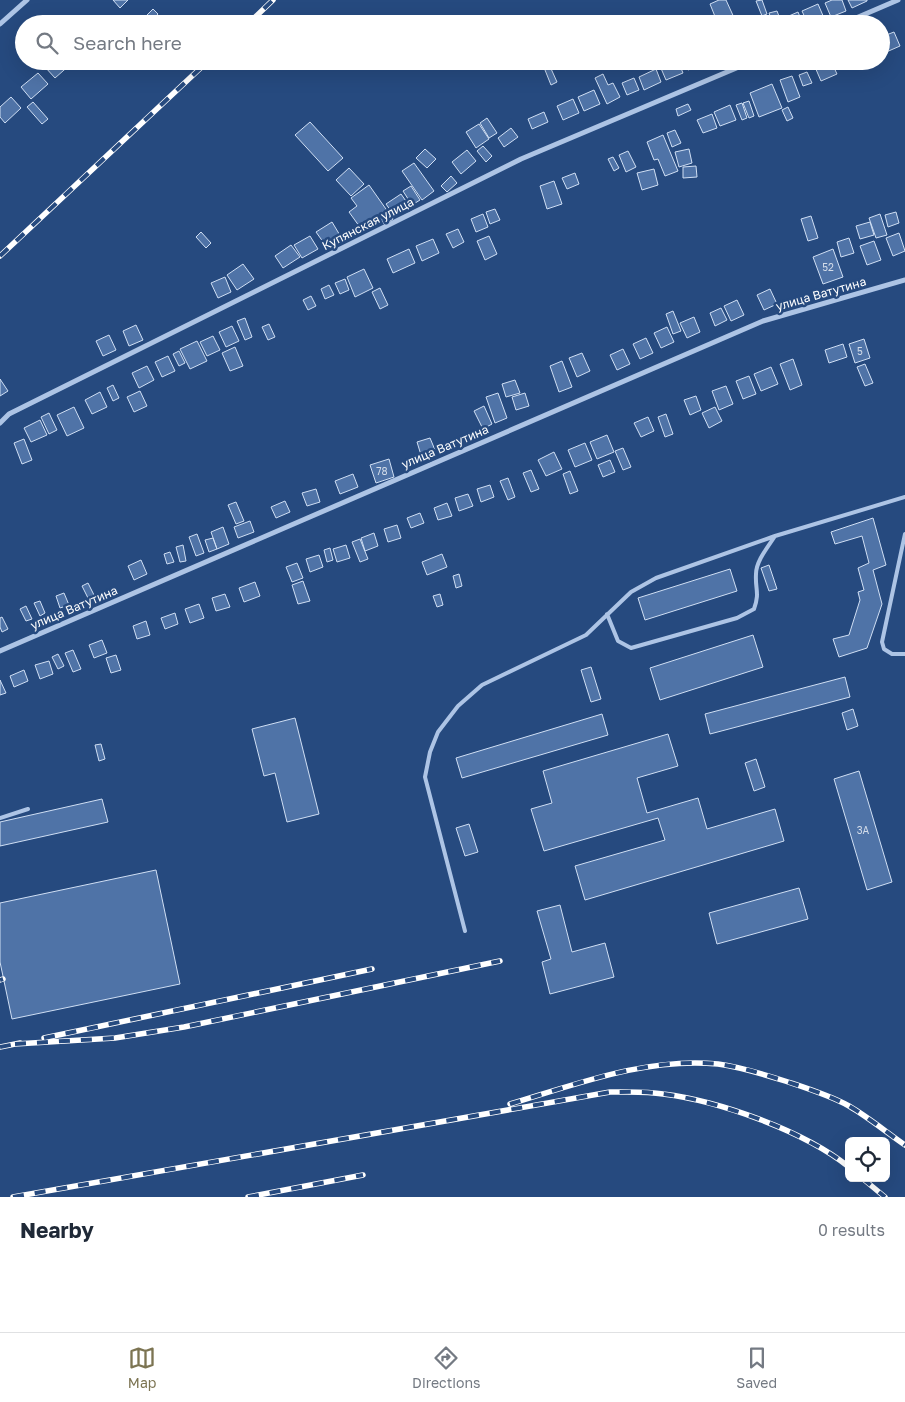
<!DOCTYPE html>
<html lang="en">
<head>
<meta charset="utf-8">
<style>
	body { margin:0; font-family:"Golos Text",sans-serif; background:#f2f2f3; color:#1f2937 }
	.controls { position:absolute; right:15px; bottom:15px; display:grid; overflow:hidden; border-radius:8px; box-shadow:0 5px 20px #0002 }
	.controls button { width:45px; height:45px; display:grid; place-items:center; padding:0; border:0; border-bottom:1px solid #e0e1e3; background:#fff; color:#1f2937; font:25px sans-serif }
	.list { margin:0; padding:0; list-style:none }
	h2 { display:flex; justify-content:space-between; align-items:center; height:65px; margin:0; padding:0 20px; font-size:21px }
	h2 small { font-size:16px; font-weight:400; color:#747a83 }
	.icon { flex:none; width:28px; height:28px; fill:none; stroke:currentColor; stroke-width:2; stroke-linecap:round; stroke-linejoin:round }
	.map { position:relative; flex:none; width:905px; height:1197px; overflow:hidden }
	.search { position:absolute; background:#fff; box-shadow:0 5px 20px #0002; left:15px; right:15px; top:15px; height:55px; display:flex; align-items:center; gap:12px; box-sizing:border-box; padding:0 18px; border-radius:28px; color:#747a83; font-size:19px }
	.sheet { height:135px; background:#fff }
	nav { display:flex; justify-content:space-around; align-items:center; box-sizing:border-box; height:70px; border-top:1px solid #e0e1e3; background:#fff; font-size:14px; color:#747a83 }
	nav a { display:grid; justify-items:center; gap:2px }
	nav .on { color:#7c7452 }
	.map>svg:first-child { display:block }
	.building { fill:#4f73a7; stroke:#d0dff4 }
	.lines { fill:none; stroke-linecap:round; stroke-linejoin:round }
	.service { stroke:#adc4e5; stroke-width:4 }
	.minor { stroke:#adc4e5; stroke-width:5 }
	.rail-casing { stroke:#fff; stroke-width:5.5 }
	.rail { stroke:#264a7f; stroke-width:4; stroke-dasharray:11; stroke-linecap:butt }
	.labels { text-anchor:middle; stroke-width:5; stroke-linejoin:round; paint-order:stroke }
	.number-label { font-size:10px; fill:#d3dce9 }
	.street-label { font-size:12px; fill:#fff; stroke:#264a7f }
</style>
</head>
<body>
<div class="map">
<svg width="905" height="1197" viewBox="0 0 905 1197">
	<rect width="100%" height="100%" fill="#264a7f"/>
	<path class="building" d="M113,0H128L120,8Z
		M719,0H726L736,22L732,24H718L710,4Z
		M762,0L767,14L762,16L756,1Z
		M832,0H842L846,11L831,17L825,3Z
		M848,0H867V1L852,8Z
		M818,4L824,18L808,24L802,11Z
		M153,9L158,14L149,24H138Z
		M777,11L782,24H773L769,13Z
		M798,12L803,24H784L782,19Z
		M766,15L769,24H760L758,18Z
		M894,32L900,46L884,53L881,46V37Z
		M51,61H70L72,63L55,78L45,67Z
		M632,61H646L647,64L636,69Z
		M672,61H678L683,73L666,80L660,66Z
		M685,61H703L704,64L688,70Z
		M828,61H831L837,74L821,81L815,67Z
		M851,61H867L854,67Z
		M548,62L557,82L551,85L543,65Z
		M656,69L661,82L644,90L639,77Z
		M807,72L812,83L803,86L799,75Z
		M38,73L48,84L31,99L21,87Z
		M603,74L608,85L613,83L620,97L607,104L595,78Z
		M792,76L800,97L788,102L780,80Z
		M634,78L639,90L627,95L622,83Z
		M772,84L782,108L759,117L750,93Z
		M594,90L600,104L584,111L578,97Z
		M11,97L21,108L5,123L0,117V107Z
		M573,99L579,113L563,120L557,106Z
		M749,101L754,116L749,118L743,103Z
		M33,102L48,119L42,124L27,107Z
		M742,103L747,118L742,120L736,105Z
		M688,104L691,110L678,116L676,109Z
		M730,105L736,120L720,126L714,112Z
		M788,107L793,118L787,121L782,110Z
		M544,112L548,122L532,129L528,119Z
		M712,114L717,128L703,133L697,120Z
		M487,118L497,133L489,138L480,123Z
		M310,122L343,158L328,171L295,135Z
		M479,124L489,139L476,148L466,132Z
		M511,128L518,137L504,147L498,138Z
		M675,130L681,143L672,147L667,133Z
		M663,135L678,171L665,176L658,159L654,160L647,142Z
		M483,146L492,156L486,162L477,151Z
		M425,149L436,159L427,168L416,158Z
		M689,149L692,163L679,167L675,152Z
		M467,150L476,161L461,174L452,162Z
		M628,151L636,167L626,172L619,155Z
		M613,157L619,168L614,171L608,159Z
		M414,163L434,191L422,200L402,171Z
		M696,166L697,177L683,178V167Z
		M349,168L364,184L351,196L336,180Z
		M654,169L658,185L642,190L637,173Z
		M575,173L579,184L567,189L562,178Z
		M451,176L457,183L447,192L441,186Z
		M554,181L562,204L547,209L540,186Z
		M369,185L393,219L385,225L379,217L362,230L349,212L357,206L351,198Z
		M411,186L420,200L412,205L403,191Z
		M401,194L408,204L393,214L386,204Z
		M495,209L500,220L490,224L486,212Z
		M896,212L899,223L888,227L885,215Z
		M483,214L488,227L476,232L471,219Z
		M880,214L887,235L876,238L869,218Z
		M811,216L818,238L808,241L801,219Z
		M332,222L341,237L326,246L316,232Z
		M870,222L874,235L860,239L856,226Z
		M458,229L464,242L453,248L446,234Z
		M201,232L211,243L206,248L196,237Z
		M899,233L905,251L893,256L886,238Z
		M310,236L318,249L302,258L294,245Z
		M489,236L497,254L485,260L477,241Z
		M849,238L854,253L841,257L837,242Z
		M433,239L439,253L422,261L416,246Z
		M874,241L881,260L867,265L860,246Z
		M291,245L300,257L283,268L275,256Z
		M409,249L415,263L393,273L387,259Z
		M833,249L843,277L823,284L813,257Z
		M243,264L254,279L237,290L227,275Z
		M364,269L373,288L355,297L347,277Z
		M225,277L231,292L218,298L211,283Z
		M345,279L349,290L340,294L335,283Z
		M329,285L334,295L325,299L321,289Z
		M380,288L388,305L380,309L372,292Z
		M770,289L777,304L764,310L757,295Z
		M311,296L316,306L308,310L303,300Z
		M737,300L744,315L731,321L724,306Z
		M721,308L727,320L715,326L710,313Z
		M673,311L681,331L673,334L666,314Z
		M694,317L700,332L687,338L680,323Z
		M245,318L252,337L245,340L237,321Z
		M269,324L275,337L268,340L262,327Z
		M136,325L143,340L129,346L123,331Z
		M232,326L239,341L226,347L219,332Z
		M667,327L674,342L661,348L654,333Z
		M109,335L116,350L103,356L96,341Z
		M213,336L220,350L207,356L200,342Z
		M646,338L653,353L640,359L633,344Z
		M864,339L870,358L855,363L849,344Z
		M197,341L207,361L190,369L180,349Z
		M843,344L847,357L829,363L825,350Z
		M235,347L243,366L230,371L222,353Z
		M623,349L630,364L617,370L610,355Z
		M179,351L185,363L179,366L173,354Z
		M582,353L590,371L577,377L569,358Z
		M168,356L175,371L162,377L155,362Z
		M793,359L802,385L790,390L780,364Z
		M562,361L572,387L559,392L550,366Z
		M865,364L873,383L865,386L857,367Z
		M147,366L154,380L139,388L132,373Z
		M771,367L778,384L761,391L754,374Z
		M749,376L756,394L743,399L736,381Z
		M0,379L8,391L0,396Z
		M515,380L520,393L506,397L502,384Z
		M113,385L119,398L113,401L107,388Z
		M726,386L733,404L719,410L712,391Z
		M140,391L147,406L134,412L127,397Z
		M100,392L107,407L92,414L85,400Z
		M498,393L507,418L495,423L486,397Z
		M525,393L529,406L516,410L512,397Z
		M696,396L701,410L690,415L684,400Z
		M484,406L492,424L483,429L474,411Z
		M74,407L84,428L67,436L57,415Z
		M715,407L722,421L709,428L702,413Z
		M49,413L57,430L49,434L41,417Z
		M666,414L673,434L665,437L658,417Z
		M648,417L654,431L641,437L634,423Z
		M40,420L47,435L31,442L24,428Z
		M607,435L614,452L597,459L590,442Z
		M430,438L435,450L421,455L417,442Z
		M24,439L32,460L22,464L14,443Z
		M585,443L592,460L575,467L568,450Z
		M623,448L631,467L623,470L615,451Z
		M554,452L562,469L546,476L538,460Z
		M389,459L394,477L376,483L370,465Z
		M610,460L615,472L603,477L598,465Z
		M531,470L539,489L531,492L523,473Z
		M570,471L578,491L570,494L563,474Z
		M353,474L358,487L340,494L335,481Z
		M508,478L515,497L508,500L500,481Z
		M490,485L494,497L481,502L477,489Z
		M316,489L320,502L307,506L302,493Z
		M468,494L473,506L459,511L455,498Z
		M285,501L290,512L276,518L271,507Z
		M236,502L244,521L236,524L228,505Z
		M447,503L452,516L438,520L434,508Z
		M420,513L424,523L411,528L407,518Z
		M873,518L886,565L873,570L882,604L867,648L839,657L833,639L849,635L860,600L858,592L864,590L858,568L869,563L862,536L835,544L831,532Z
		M250,521L254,532L238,538L234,527Z
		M397,525L401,538L388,542L384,529Z
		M223,527L229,544L217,549L211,532Z
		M374,533L378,546L365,551L361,538Z
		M197,534L204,553L196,556L189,537Z
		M213,538L217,549L209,552L205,540Z
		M360,539L368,559L360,562L352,542Z
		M183,545L186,561L180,562L176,547Z
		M346,545L350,558L337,562L333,549Z
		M330,548L333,560L327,562L324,550Z
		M170,552L174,562L167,564L164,554Z
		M442,554L447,567L427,575L422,562Z
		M319,555L323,567L310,572L306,559Z
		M141,560L147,574L134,580L128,566Z
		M297,563L303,578L292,582L286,567Z
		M769,565L777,589L769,591L761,568Z
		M730,569L737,591L645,620L638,598Z
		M459,574L462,586L456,588L453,576Z
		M303,581L310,601L298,604L292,585Z
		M255,582L260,596L244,602L239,588Z
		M88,583L94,595L88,598L82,586Z
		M64,593L69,605L60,608L56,596Z
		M225,594L230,607L216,611L212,598Z
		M440,594L443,605L437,607L433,596Z
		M40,601L45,613L40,616L34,603Z
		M199,604L204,618L190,623L185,609Z
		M26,606L32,619L26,621L20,609Z
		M175,613L178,624L165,629L161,618Z
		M2,617L8,629L2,632L0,627V618Z
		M146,621L150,635L137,639L133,626Z
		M753,635L763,667L660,700L650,668Z
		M102,640L107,653L94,658L89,645Z
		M73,650L81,669L73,672L65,653Z
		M58,654L64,666L58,669L52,657Z
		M116,655L121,670L111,673L106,658Z
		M49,661L53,674L40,679L35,665Z
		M591,667L601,699L591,702L581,670Z
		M24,670L28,681L14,687L10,676Z
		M845,677L850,697L710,734L705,714Z
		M0,680L6,693L0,695Z
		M853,709L858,726L847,730L842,713Z
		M602,714L608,735L462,778L456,758Z
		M295,718L319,814L287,822L275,773L264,776L252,729Z
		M668,734L678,766L637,778L647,813L698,798L707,829L775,809L784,841L585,900L575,866L665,840L658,818L544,851L531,809L552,803L543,771Z
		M101,744L105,759L99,761L95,745Z
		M756,759L765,787L754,791L745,763Z
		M859,771L892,882L867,890L834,779Z
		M102,799L108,822L0,846V822Z
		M469,824L478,852L465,856L456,828Z
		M156,870L180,984L12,1019L0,962V903Z
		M799,888L808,919L717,944L709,913Z
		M560,905L572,952L605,943L614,977L550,994L542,962L551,959L537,911Z"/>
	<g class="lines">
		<path class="service" d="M905,534L882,642L884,649L892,654H905
			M607,614L618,641L631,648L737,618L754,609C760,592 755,590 756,574C756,561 768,547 775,536
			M0,818L28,809
			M465,931L425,777L430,752L438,732L458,706L482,685L586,635L631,592L656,578L775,536L905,497"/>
		<path class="minor" d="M0,24L27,0
			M842,24L898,0
			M0,423L9,414L521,159L753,61
			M0,651L763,321L905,280"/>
		<g class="rail-casing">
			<path id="rail" d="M248,24L273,0
				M0,256L208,61
				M0,980L3,979
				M44,1038L372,969
				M15,1044L115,1038L184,1027L500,961
				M0,1047L20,1043
				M510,1104C577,1084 647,1057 718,1064C741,1067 763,1074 785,1081C806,1088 829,1095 849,1106C868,1117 886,1132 905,1145
				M862,1178L885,1197
				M13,1197L610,1092C627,1092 646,1091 663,1094C720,1101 804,1131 849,1167
				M248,1197L363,1175"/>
		</g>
		<use href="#rail" class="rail"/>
	</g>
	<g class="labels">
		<g class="number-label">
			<text x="828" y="271">52</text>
			<text x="860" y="355">5</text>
			<text x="382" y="475">78</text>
			<text x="863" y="834">3А</text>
		</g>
		<g class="street-label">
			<text transform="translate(368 224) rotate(-27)" y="4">Купянская улица</text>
			<text transform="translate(821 294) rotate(-16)" y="4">улица Ватутина</text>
			<text transform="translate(445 447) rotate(-23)" y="4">улица Ватутина</text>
			<text transform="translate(74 608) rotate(-23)" y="4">улица Ватутина</text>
		</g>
	</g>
</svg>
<div class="controls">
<button><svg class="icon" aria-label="locate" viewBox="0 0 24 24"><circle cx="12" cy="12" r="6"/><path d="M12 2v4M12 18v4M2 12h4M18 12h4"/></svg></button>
</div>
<div class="search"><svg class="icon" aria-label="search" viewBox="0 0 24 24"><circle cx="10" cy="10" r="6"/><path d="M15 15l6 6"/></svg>Search here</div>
</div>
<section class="sheet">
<h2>Nearby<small>0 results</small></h2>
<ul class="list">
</ul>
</section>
<nav>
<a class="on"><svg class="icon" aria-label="map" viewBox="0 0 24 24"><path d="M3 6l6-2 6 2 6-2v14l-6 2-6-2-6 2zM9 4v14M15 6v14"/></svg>Map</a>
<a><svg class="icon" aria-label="directions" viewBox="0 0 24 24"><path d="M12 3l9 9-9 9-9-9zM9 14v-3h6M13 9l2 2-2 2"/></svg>Directions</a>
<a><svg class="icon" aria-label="saved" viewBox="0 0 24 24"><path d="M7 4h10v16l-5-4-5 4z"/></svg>Saved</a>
</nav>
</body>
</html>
